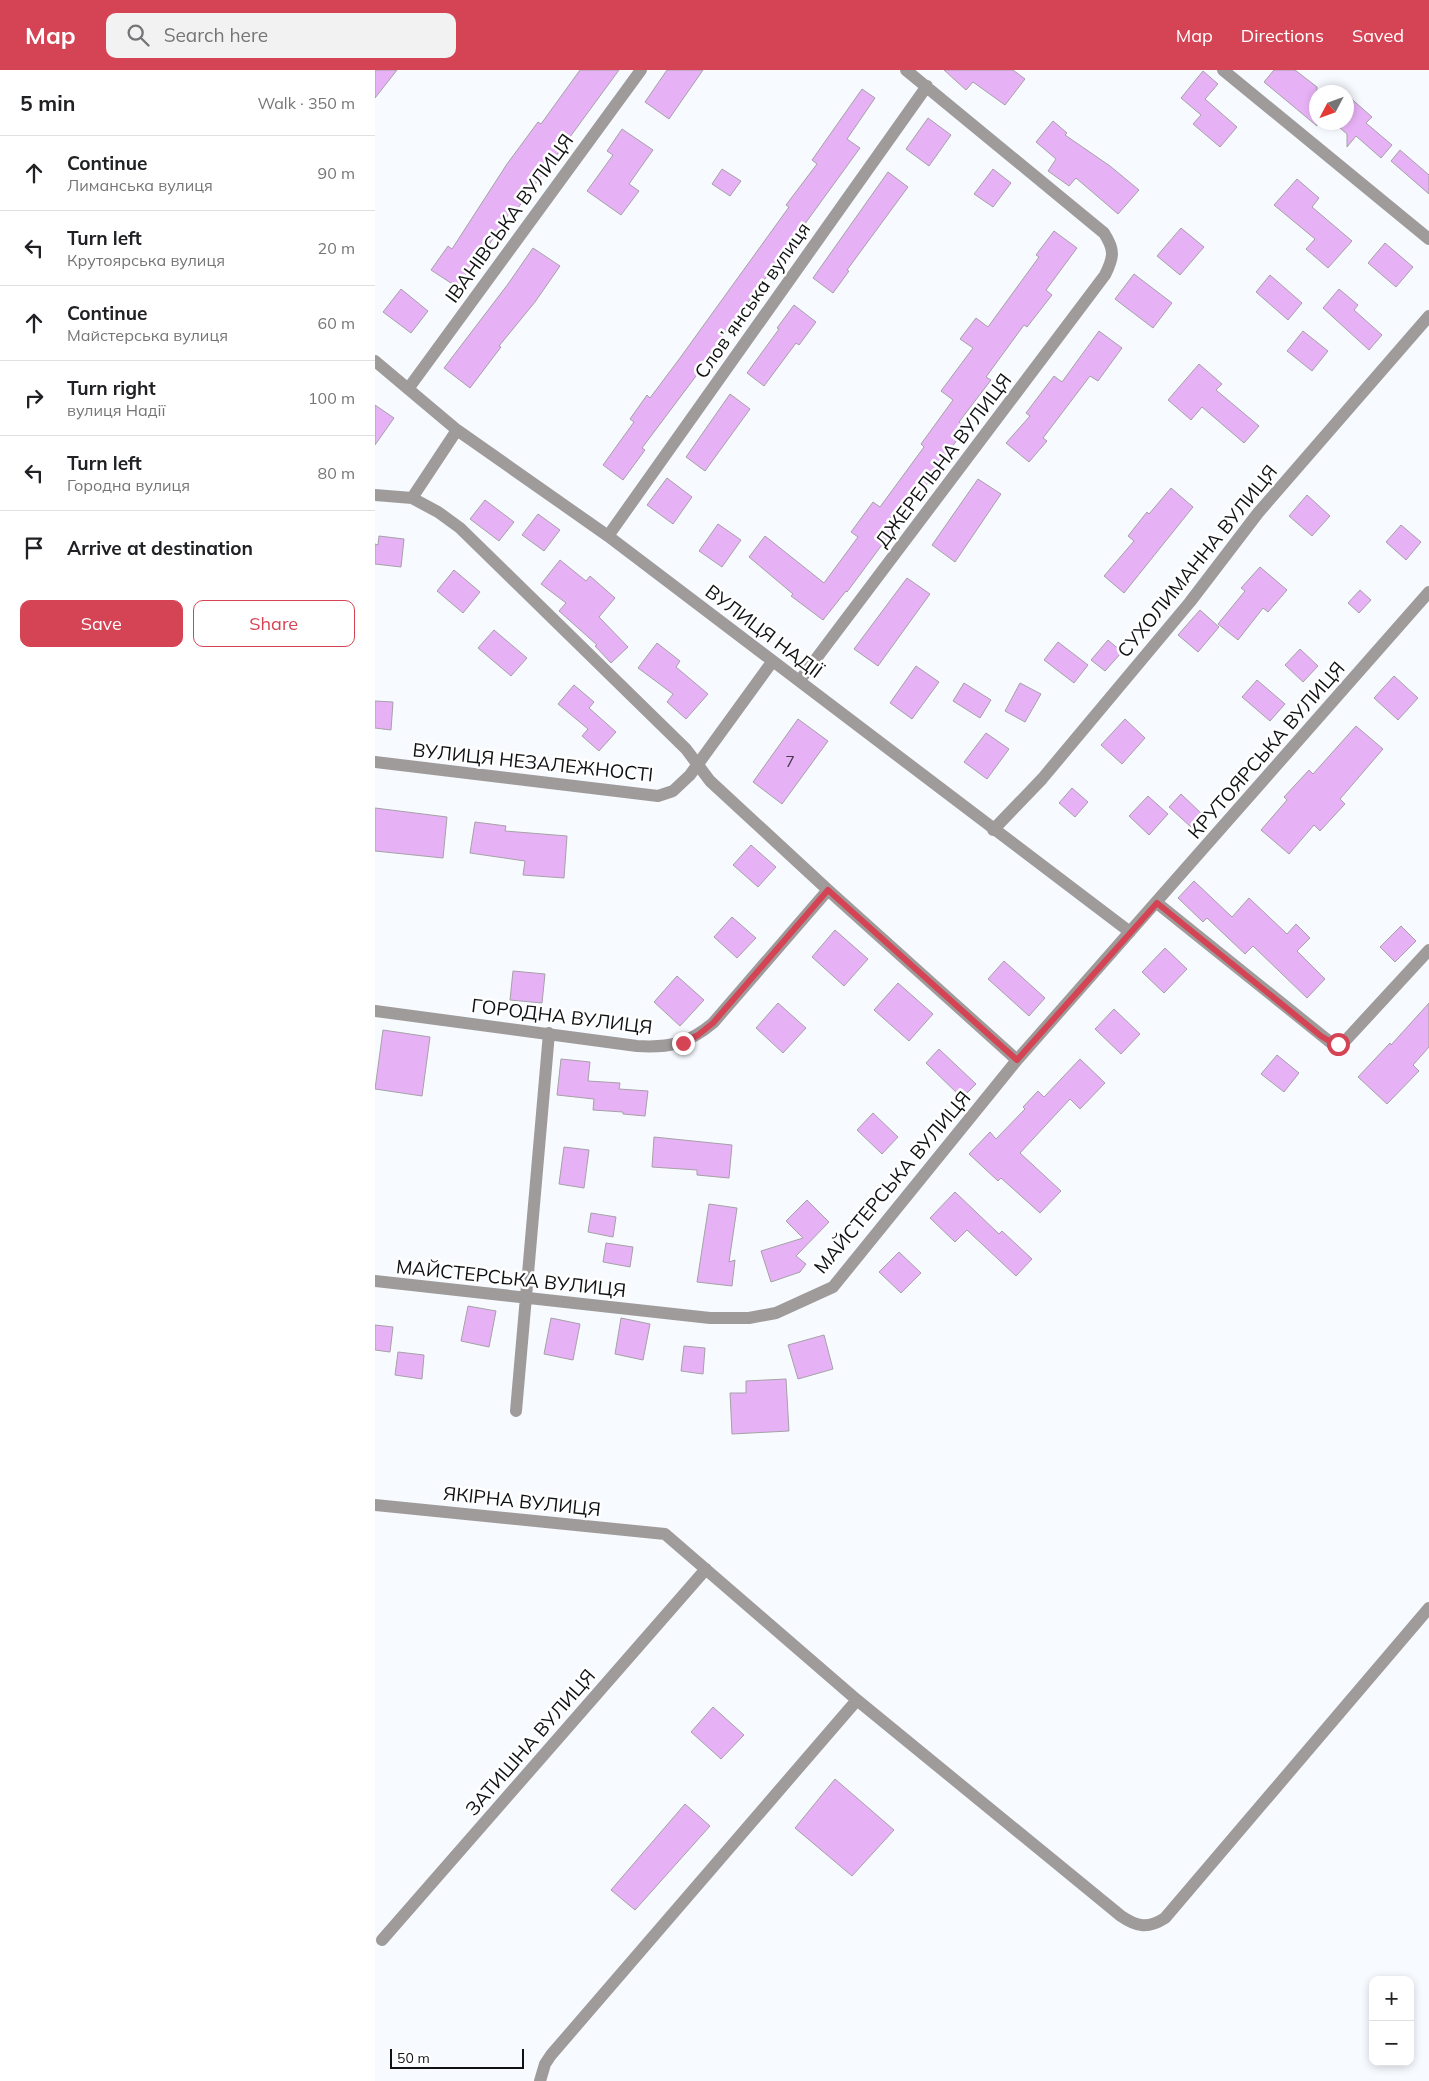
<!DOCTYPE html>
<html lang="en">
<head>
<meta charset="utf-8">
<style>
	body { margin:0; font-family:Mulish,sans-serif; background:#f2f2f2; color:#202124 }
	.controls { position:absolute; right:15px; bottom:15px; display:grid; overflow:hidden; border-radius:10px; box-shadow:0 2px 8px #0003 }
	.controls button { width:45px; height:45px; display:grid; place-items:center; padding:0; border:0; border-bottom:1px solid #e0e0e0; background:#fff; color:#202124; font:25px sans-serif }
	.compass { position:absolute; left:934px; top:15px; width:45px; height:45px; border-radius:50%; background:#fff; box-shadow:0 2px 8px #0003; rotate:229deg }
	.scale { position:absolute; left:15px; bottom:12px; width:134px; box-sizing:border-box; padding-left:5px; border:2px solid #101113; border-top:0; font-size:14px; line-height:18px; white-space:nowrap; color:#101113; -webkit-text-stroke:4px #fff; paint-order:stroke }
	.stop { position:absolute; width:15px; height:15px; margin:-11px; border:4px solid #d54455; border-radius:50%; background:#fff }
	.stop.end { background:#d54455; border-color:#fff; box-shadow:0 1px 5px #0008 }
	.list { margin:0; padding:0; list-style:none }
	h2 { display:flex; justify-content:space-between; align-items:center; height:65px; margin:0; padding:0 20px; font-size:21px }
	h2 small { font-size:16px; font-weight:400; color:#757577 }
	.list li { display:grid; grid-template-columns:32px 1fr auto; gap:15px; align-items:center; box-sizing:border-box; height:75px; padding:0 20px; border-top:1px solid #e0e0e0 }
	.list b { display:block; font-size:19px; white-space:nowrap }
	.list p { margin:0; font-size:16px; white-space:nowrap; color:#757577 }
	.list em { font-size:16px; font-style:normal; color:#757577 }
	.actions { display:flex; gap:10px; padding:15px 20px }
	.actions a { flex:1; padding:11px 0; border:1px solid #d54455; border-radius:10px; text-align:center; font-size:18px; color:#d54455 }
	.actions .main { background:#d54455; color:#fff }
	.icon { flex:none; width:28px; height:28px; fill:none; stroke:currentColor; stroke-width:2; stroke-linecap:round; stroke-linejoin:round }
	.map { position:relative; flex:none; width:1054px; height:2011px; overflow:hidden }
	header { display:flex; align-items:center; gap:30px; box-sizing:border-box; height:70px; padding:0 25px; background:#d54455; color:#fff }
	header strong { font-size:24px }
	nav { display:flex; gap:28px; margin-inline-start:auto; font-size:18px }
	.search { width:350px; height:45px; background:#f2f2f2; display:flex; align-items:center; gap:12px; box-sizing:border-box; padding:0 18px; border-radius:10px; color:#757577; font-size:19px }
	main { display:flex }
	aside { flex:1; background:#fff }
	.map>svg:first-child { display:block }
	.building { fill:#e7b2f5; stroke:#a5a1a6 }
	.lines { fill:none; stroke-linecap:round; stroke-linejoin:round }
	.minor { stroke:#9f9b9b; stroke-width:12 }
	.route { stroke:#d54455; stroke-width:6 }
	.labels { text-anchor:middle; stroke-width:5; stroke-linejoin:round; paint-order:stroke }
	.number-label { font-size:16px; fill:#46394c }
	.street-label { font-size:19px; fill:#101113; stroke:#fff }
</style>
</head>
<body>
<header>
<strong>Map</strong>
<div class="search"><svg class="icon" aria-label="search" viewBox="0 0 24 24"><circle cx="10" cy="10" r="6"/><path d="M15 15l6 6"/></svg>Search here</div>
<nav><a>Map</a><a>Directions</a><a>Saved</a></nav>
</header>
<main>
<aside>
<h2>5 min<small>Walk · 350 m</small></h2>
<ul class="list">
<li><svg class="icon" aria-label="ahead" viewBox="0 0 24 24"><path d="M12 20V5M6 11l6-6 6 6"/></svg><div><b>Continue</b><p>Лиманська вулиця</p></div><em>90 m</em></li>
<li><svg class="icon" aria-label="left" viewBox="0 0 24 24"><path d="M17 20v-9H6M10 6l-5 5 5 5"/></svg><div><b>Turn left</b><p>Крутоярська вулиця</p></div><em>20 m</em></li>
<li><svg class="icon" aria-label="ahead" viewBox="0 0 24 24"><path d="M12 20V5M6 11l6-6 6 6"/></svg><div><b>Continue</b><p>Майстерська вулиця</p></div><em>60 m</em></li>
<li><svg class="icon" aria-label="right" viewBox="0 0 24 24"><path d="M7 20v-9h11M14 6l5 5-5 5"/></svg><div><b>Turn right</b><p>вулиця Надії</p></div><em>100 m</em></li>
<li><svg class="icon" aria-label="left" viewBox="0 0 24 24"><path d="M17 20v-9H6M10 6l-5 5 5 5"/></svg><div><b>Turn left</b><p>Городна вулиця</p></div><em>80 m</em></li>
<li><svg class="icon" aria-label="arrive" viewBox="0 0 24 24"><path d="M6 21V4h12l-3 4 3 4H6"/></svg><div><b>Arrive at destination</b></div></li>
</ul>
<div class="actions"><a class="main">Save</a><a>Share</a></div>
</aside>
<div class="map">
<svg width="1054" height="2011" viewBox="0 0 1054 2011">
	<rect width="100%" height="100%" fill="#f7faff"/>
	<path class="building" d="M0,0H22L0,28Z
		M205,0H244L140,142L137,139L112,178L109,176L82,217L56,200L73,176L77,179L132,94L163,52L166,54Z
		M292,0H328L294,49L270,32Z
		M569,0H638L650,9L630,35L598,12L591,20Z
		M899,0H920L942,17V56L889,12Z
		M828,1L843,14L830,29L862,57L845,77L818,54L826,45L806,28Z
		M487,19L500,28L472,69L485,78L323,301L324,302L267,378L270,380L248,410L228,395L259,352L255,349L272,325L275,328L305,288L414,137L411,135L442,94L437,90Z
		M972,25L997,47L991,53L1017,75L1006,88L981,66L972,77V64L958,52H972Z
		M553,48L576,65L554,96L531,79Z
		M678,51L692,63L690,65L735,96L764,120L743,144L701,108L694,116L673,101L681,89L661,72Z
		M247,59L278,80L254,114L264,121L246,145L212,121L238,85L232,81Z
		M1025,80L1054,105V124L1016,91Z
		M347,99L366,111L355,126L337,114Z
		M618,99L636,113L618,137L599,124Z
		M513,102L533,117L472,200L474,201L458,223L438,208Z
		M922,109L944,128L937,137L977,171L953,198L931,179L940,169L899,135Z
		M806,158L829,177L805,205L782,186Z
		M679,161L702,178L671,220L677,225L652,257L649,255L611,307L616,310L584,352L591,358L556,405L558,406L472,522L471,521L448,550L416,526L418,524L374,487L390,466L449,513L483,467L476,462L498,432L505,437L549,377L546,374L578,330L566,321L598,278L585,269L601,248L613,257L664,187L661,185Z
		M1010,173L1038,197L1021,217L993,193Z
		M158,178L185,196L160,232L124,276L126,277L95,318L69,298L133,214Z
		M759,204L797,233L778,258L740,229Z
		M895,205L927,233L913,250L881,222Z
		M26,219L53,241L36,263L8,242Z
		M964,219L983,235L979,240L1007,265L994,280L948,238Z
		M419,235L441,252L424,275L421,273L389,316L372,303L404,259L402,258Z
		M724,261L747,278L723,311L715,306L668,368L672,371L654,392L631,373L655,346L651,343L679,306L687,312Z
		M928,261L953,281L937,301L912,281Z
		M824,294L847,314L841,320L884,356L869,373L827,337L816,350L793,330Z
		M355,324L375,339L330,401L311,387Z
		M0,335L19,348L0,375Z
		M292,408L317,427L298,454L272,435Z
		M603,409L626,424L580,492L557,475Z
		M796,418L818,437L749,523L729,506L759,471L753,466L772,442L774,444Z
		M932,425L955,446L937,466L914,446Z
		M110,430L139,452L124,471L95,449Z
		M163,444L185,460L169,481L147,465Z
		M343,454L366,470L347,497L324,481Z
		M1026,455L1046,472L1031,490L1011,472Z
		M4,466L29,469L26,497L0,494V474L3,475Z
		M185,490L211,511L215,506L240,528L224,547L253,577L236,593L220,576L222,575L184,541L191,533L166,514Z
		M885,497L912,520L893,542L888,538L863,570L843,554L870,521L866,518Z
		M79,500L105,522L88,543L62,521Z
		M532,508L555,524L503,596L479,579Z
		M985,520L996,530L984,543L973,533Z
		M825,540L844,557L823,582L803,565Z
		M119,560L152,588L136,606L103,578Z
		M733,570L747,582L730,601L716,590Z
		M683,572L713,595L699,613L669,590Z
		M282,573L305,591L301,597L333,624L311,649L292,632L298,624L263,598Z
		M925,579L943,596L928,612L910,595Z
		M541,596L564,612L537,649L515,633Z
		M1019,606L1043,628L1023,650L999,628Z
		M882,610L910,634L895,651L867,627Z
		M589,613L616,630L605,648L578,631Z
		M645,613L666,624L650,652L630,641Z
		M199,615L219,632L214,638L241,662L224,681L207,666L213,659L183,634Z
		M0,631L18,632L16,660L0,658Z
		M423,649L453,671L407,734L378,712Z
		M750,649L770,668L747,694L726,675Z
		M981,656L1008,679L965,729L970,734L945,761L939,755L914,784L886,760L912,730L909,727L934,700L938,704Z
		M611,663L634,679L612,709L589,692Z
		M697,718L713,732L700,747L684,733Z
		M806,724L828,745L817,758L794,737Z
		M773,726L793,744L774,765L754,746Z
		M0,738L72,747L68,788L0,781Z
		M100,752L131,756L130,761L192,766L189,808L148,805L150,791L95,783Z
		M376,775L401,797L383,817L358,795Z
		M819,811L857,847L874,828L912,864L921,854L935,868L922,881L950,909L932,928L878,876L870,884L832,848L828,852L803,828Z
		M357,847L381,868L362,888L339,867Z
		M1026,856L1041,871L1020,892L1005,877Z
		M460,860L493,889L469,916L437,887Z
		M790,878L812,899L789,923L767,902Z
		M629,891L670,928L654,946L613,909Z
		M138,901L170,904L167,933L135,930Z
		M302,906L329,930L305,956L279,932Z
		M523,913L558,944L534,971L499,940Z
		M403,933L431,958L408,983L381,958Z
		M1054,933V977L1038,995L1044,1001L1012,1034L983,1007L1015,973L1016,975Z
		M739,939L765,964L746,984L720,959Z
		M8,960L55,967L47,1026L0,1019Z
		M564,979L601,1014L587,1028L551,993Z
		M902,985L924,1003L909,1022L886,1004Z
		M186,989L215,992L213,1011L245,1013L244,1019L273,1021L270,1046L248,1044V1042L218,1040L219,1029L182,1025Z
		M705,989L730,1013L705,1039L695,1029L645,1083L686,1121L665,1143L626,1108L623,1111L594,1084L615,1062L621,1069L650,1039L648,1037L663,1021L669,1027Z
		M498,1043L523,1067L507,1084L482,1060Z
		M279,1067L357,1075L354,1108L322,1105V1100L277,1097Z
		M189,1077L214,1080L209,1118L184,1114Z
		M580,1122L624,1164L627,1161L657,1189L641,1206L592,1160L580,1172L555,1148Z
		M432,1130L454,1152L421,1186L431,1194L425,1202L396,1212L386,1181L428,1168L411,1151Z
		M334,1134L362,1138L354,1192L360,1190L357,1216L322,1212Z
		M216,1143L241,1147L238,1167L213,1162Z
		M231,1173L258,1177L255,1197L228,1192Z
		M524,1182L546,1203L526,1223L504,1202Z
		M93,1236L121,1241L114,1277L86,1271Z
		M176,1248L205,1254L198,1290L169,1284Z
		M246,1248L275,1254L268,1290L240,1284Z
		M0,1255L18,1257L15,1282L0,1280Z
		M449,1265L458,1299L423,1309L413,1275Z
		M309,1276L330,1278L328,1304L306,1301Z
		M23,1282L49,1285L47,1309L20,1305Z
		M411,1309L414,1361L357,1364L355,1323H371V1311Z
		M338,1637L369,1665L346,1689L316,1662Z
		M460,1709L519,1760L477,1806L420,1758Z
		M310,1734L335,1756L260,1840L236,1820Z"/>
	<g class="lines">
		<path class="minor" d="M848,0L1054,169
			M0,291L82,360L233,466L755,862
			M33,319L266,0
			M0,425L37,428L63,442L85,458L311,679L335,711L453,820L642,990
			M37,428L82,360
			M233,466L552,16
			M425,610L730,205C739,187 740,180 729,163L531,0
			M0,692L283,726L298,721L315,705L397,592
			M618,760L667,709L815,532L883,443L1054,246
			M782,833L955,972L963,974L971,970L1054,880
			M0,941L262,976C294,978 313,974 338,953L453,820
			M0,1211L335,1248H374L401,1243L458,1217L642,990L1054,522
			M141,1341L174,963
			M0,1435L290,1464L482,1630L746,1846C762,1857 773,1859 790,1848L1054,1538
			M7,1870L331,1499
			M165,2011L170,1994L176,1985L482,1630"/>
	</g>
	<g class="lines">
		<path class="route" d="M308,973L323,965L338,953L453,820L642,990L782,833L946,966L956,972L963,974"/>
	</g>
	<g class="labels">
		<g class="number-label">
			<text x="415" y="697">7</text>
		</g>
		<g class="street-label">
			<text transform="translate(134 148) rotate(-54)" y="7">ІВАНІВСЬКА ВУЛИЦЯ</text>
			<text transform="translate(377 230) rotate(-55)" y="7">Словʼянська вулиця</text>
			<text transform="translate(568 390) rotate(-53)" y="7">ДЖЕРЕЛЬНА ВУЛИЦЯ</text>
			<text transform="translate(822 491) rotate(-51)" y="7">СУХОЛИМАННА ВУЛИЦЯ</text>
			<text transform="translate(389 561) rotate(37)" y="7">ВУЛИЦЯ НАДІЇ</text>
			<text transform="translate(891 680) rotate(-49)" y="7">КРУТОЯРСЬКА ВУЛИЦЯ</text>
			<text transform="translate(158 692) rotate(6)" y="7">ВУЛИЦЯ НЕЗАЛЕЖНОСТІ</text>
			<text transform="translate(187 946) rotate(7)" y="7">ГОРОДНА ВУЛИЦЯ</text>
			<text transform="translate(517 1112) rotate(-50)" y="7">МАЙСТЕРСЬКА ВУЛИЦЯ</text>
			<text transform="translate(136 1208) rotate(6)" y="7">МАЙСТЕРСЬКА ВУЛИЦЯ</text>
			<text transform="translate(147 1431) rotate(6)" y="7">ЯКІРНА ВУЛИЦЯ</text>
			<text transform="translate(155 1672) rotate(-49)" y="7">ЗАТИШНА ВУЛИЦЯ</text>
		</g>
	</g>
</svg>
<div class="controls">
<button>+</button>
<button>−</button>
</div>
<svg class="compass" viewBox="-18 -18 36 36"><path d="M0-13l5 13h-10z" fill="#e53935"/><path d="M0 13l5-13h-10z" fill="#757577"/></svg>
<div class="scale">50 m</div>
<div class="stop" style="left:963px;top:974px"></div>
<div class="stop end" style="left:308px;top:973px"></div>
</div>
</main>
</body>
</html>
